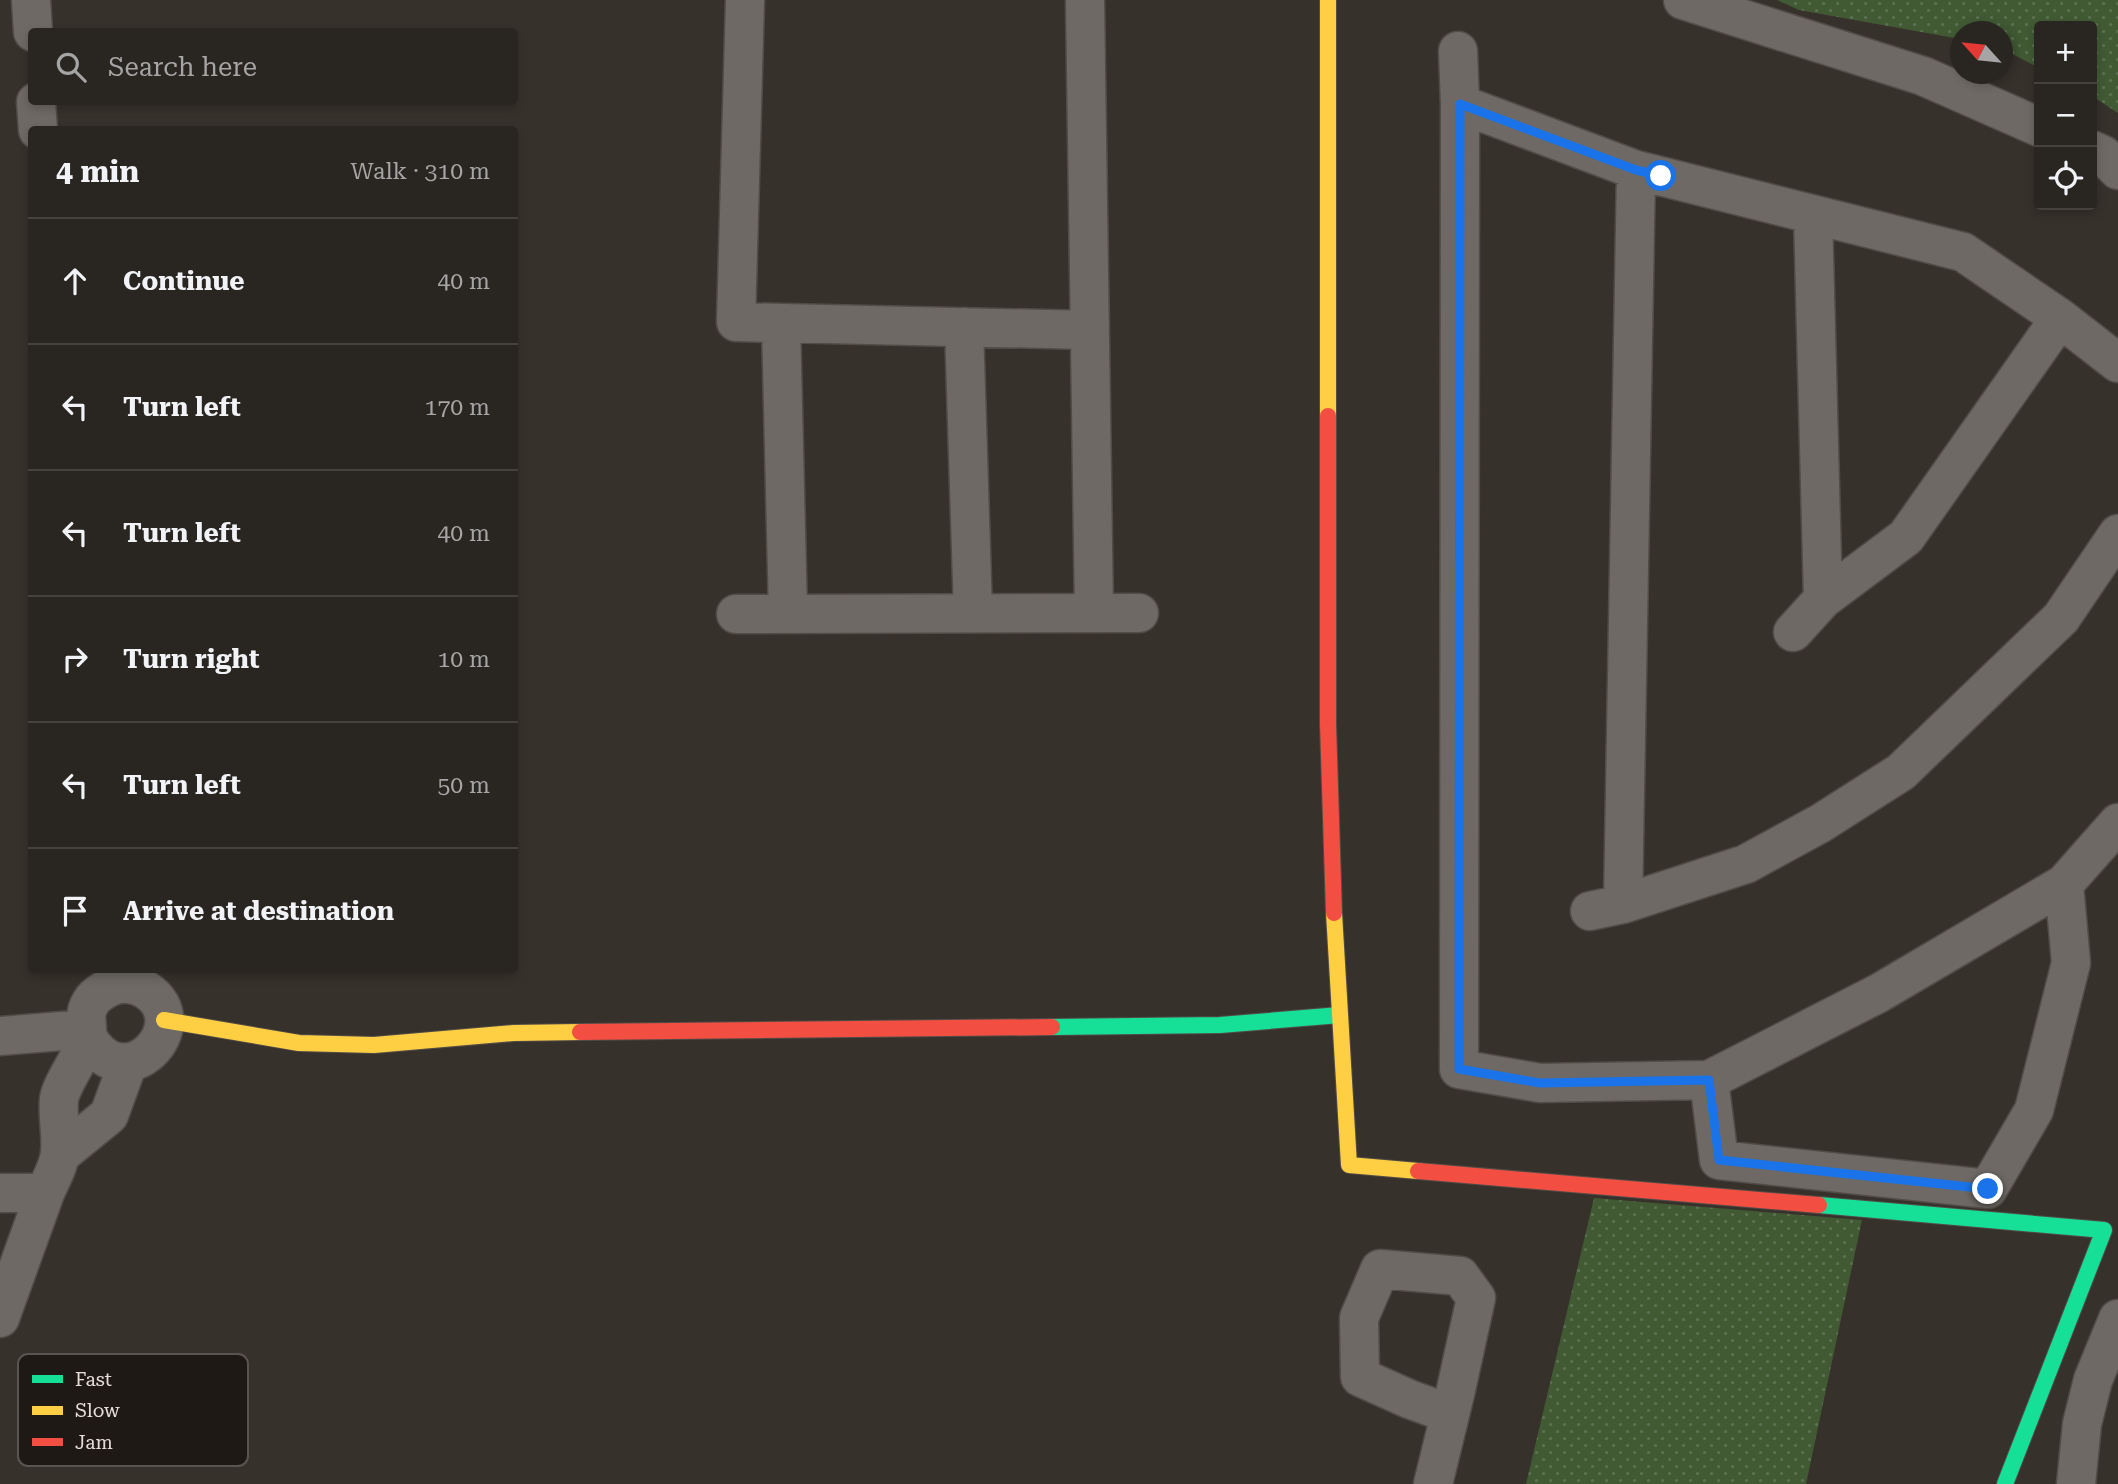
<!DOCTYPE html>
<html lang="en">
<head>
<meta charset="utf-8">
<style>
	body { margin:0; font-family:"Roboto Serif",serif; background:#312d29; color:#f1f3f6 }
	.controls { position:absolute; right:21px; top:21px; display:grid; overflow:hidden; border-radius:7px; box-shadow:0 4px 10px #0003 }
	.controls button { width:63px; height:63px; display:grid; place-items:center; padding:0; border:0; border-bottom:2px solid #45423e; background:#292520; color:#f1f3f6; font:35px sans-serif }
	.compass { position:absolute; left:1950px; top:21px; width:63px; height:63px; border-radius:50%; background:#292520; box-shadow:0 4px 10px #0003; rotate:297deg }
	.stop { position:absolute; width:21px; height:21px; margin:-16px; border:5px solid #1a73e8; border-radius:50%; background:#fff }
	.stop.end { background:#1a73e8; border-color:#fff; box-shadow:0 2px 7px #0008 }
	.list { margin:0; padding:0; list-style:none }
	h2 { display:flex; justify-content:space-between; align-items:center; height:91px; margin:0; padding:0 28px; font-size:30px }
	h2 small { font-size:23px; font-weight:400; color:#a5a5a5 }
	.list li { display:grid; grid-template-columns:46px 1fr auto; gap:21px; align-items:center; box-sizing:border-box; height:126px; padding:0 28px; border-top:2px solid #45423e }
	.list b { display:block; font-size:26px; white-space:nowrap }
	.list em { font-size:23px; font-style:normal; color:#a5a5a5 }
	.icon { flex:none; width:38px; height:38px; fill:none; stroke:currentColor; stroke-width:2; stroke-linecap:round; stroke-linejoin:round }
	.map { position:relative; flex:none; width:2118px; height:1484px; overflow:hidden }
	.search { position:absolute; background:#292520; box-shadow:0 4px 10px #0003; left:28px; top:28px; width:490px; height:77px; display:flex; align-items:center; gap:18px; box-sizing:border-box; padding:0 24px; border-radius:7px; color:#a5a5a5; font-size:26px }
	.panel { position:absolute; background:#292520; box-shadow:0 4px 10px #0003; left:28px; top:126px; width:490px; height:847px; border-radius:7px }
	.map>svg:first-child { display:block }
	.grass { fill:url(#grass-dots) }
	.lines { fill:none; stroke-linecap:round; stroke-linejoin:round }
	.street-casing { stroke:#524c47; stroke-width:41 }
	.fast-casing { stroke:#524c47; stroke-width:18 }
	.slow-casing { stroke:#524c47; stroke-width:18 }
	.jam-casing { stroke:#524c47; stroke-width:18 }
	.street { stroke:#6e6964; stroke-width:38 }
	.fast { stroke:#16e098; stroke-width:16 }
	.slow { stroke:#ffcf43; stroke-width:16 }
	.jam { stroke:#f24e42; stroke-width:16 }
	.route { stroke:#1a73e8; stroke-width:9 }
	.key { fill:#1f1915; stroke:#5a544f; stroke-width:2 }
	.key-label { font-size:19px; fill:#e5ded7 }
</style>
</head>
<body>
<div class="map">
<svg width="2118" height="1484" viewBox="0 0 2118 1484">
	<defs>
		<pattern id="grass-dots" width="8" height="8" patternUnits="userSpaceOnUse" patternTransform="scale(1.75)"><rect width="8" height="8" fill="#415a34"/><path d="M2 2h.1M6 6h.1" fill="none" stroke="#5c7151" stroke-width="1.8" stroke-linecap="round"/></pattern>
	</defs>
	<rect width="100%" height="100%" fill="#37312b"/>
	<path class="grass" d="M1777,0H2118V113L2092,96V26H2039V68L2003,49L2002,32H1960V39L1799,10Z
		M1594,1198L1862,1220L1806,1484H1526Z"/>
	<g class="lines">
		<g class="street-casing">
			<path id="street" d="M31,0L33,32
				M745,0L736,322L1089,330
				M1085,0L1094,613
				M1683,0L1923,76L2039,127
				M1458,51L1460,104L1459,1069L1540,1083L1709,1080L1879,993L2064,884L2118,823
				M36,102L38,130
				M1460,104L1636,170L1963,252L2060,318L2118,363
				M2092,150L2103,155L2118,170
				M1813,215L1823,599
				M781,323L788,614
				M964,327L973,613
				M736,614L1139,613
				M1793,632L1823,599L1906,537L2060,318
				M1623,904L1636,170
				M1590,911L1623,904L1746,864L1821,823L1901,772L2061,618L2118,534
				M0,1036L86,1029
				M1709,1080L1719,1160L1988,1189L2034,1110L2071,963L2064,884
				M60,1155L109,1115L128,1063
				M0,1193H45L0,1318
				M45,1193C50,1181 59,1166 60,1153C62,1135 57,1116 59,1099C62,1081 86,1052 87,1035C88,1021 82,1014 93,999C97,994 104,990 110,987C121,982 135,983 146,990C199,1024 124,1104 87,1036
				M1433,1484L1455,1394L1476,1298L1460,1276L1380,1269L1359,1318L1360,1377L1409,1399L1450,1414
				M2076,1484L2082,1424L2093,1380L2118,1319"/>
		</g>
		<g class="fast-casing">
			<path id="fast" d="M1052,1027L1220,1025L1340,1015
				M1819,1205L2104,1230L2005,1484"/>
		</g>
		<g class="slow-casing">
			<path id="slow" d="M1328,0V416
				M1334,913L1349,1165L1418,1171
				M164,1020L299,1043L374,1045L514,1033L580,1032"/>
		</g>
		<g class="jam-casing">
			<path id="jam" d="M1328,416V724L1334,913
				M580,1032L1052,1027
				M1418,1171L1819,1205"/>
		</g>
		<use href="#street" class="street"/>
		<use href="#fast" class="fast"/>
		<use href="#slow" class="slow"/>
		<use href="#jam" class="jam"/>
	</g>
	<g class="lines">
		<path class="route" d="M1661,176L1636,170L1460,104L1459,1069L1540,1083L1709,1080L1719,1160L1988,1189"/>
	</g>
	<rect x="18" y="1354" width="230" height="112" rx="10" class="key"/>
	<rect x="32" y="1375" width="31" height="8" fill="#16e098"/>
	<rect x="32" y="1406" width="31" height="9" fill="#ffcf43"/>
	<rect x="32" y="1438" width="31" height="8" fill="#f24e42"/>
	<g class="key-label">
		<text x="75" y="1386">Fast</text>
		<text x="75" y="1417">Slow</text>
		<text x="75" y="1449">Jam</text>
	</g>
</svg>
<div class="controls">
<button>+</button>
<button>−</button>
<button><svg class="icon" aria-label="locate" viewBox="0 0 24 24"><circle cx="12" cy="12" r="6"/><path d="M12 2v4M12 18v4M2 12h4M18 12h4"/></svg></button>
</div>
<svg class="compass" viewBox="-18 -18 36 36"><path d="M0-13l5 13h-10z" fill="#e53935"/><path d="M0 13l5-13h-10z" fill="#a5a5a5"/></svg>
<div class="stop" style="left:1661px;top:176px"></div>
<div class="stop end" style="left:1988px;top:1189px"></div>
<div class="search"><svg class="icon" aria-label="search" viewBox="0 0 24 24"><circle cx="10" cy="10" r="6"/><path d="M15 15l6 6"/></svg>Search here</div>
<section class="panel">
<h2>4 min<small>Walk · 310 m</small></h2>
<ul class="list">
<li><svg class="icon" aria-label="ahead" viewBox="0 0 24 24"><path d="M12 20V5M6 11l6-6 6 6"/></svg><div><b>Continue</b></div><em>40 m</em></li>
<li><svg class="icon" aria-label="left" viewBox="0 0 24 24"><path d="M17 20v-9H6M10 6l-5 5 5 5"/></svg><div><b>Turn left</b></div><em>170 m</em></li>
<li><svg class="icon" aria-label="left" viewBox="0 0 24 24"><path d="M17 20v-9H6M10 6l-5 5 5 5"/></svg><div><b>Turn left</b></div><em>40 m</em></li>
<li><svg class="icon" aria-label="right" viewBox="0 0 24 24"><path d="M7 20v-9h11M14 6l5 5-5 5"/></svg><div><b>Turn right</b></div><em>10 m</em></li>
<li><svg class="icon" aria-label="left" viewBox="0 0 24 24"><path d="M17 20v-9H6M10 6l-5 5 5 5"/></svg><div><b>Turn left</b></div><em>50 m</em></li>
<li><svg class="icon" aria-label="arrive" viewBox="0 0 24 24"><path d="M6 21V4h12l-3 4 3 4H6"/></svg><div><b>Arrive at destination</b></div></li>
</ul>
</section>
</div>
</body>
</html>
